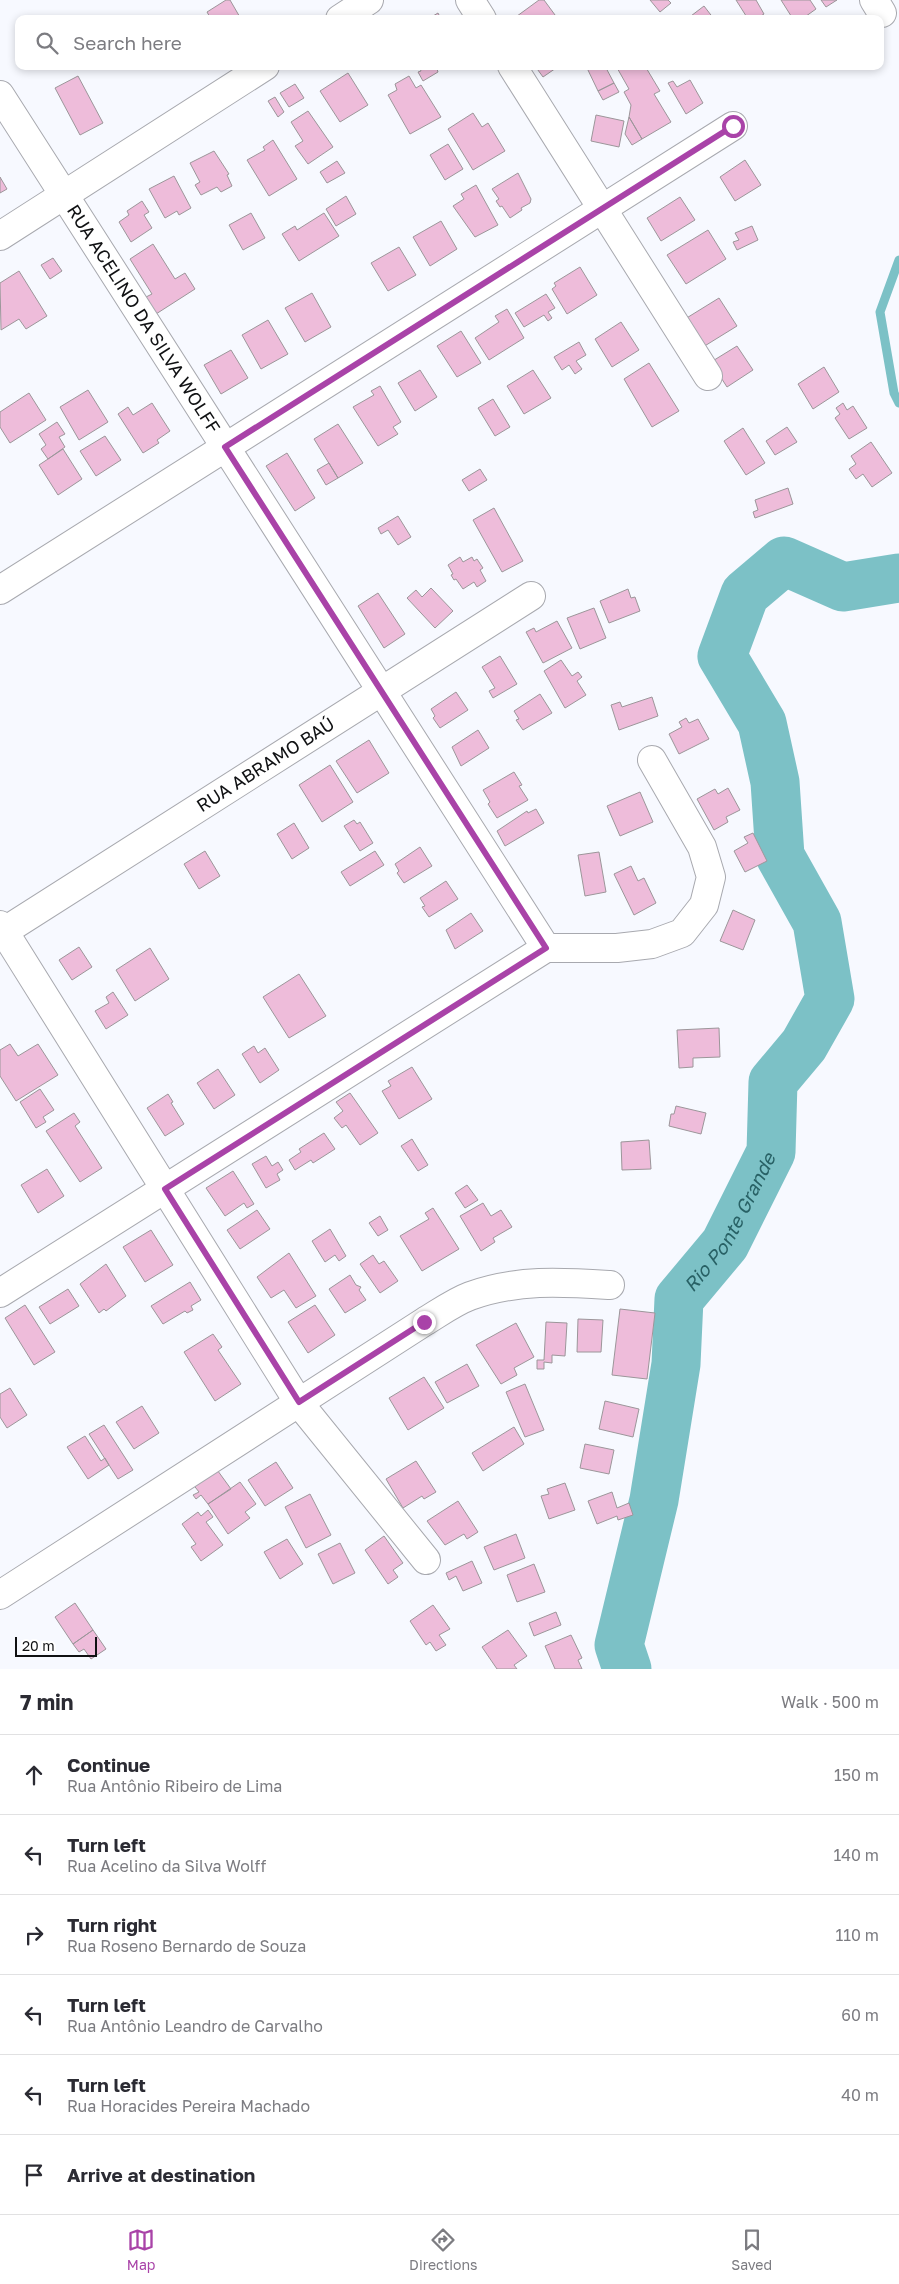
<!DOCTYPE html>
<html lang="en">
<head>
<meta charset="utf-8">
<style>
	body { margin:0; font-family:"Golos Text",sans-serif; background:#f2f2f3; color:#2b2b33 }
	.scale { position:absolute; left:15px; bottom:12px; width:82px; box-sizing:border-box; padding-left:5px; border:2px solid #101113; border-top:0; font-size:14px; line-height:18px; white-space:nowrap; color:#101113; -webkit-text-stroke:4px #fff; paint-order:stroke }
	.stop { position:absolute; width:15px; height:15px; margin:-11px; border:4px solid #a943a8; border-radius:50%; background:#fff }
	.stop.end { background:#a943a8; border-color:#fff; box-shadow:0 1px 5px #0008 }
	.list { margin:0; padding:0; list-style:none }
	h2 { display:flex; justify-content:space-between; align-items:center; height:65px; margin:0; padding:0 20px; font-size:21px }
	h2 small { font-size:16px; font-weight:400; color:#7c7c81 }
	.list li { display:grid; grid-template-columns:32px 1fr auto; gap:15px; align-items:center; box-sizing:border-box; height:80px; padding:0 20px; border-top:1px solid #e1e1e2 }
	.list b { display:block; font-size:19px; white-space:nowrap }
	.list p { margin:0; font-size:16px; white-space:nowrap; color:#7c7c81 }
	.list em { font-size:16px; font-style:normal; color:#7c7c81 }
	.icon { flex:none; width:28px; height:28px; fill:none; stroke:currentColor; stroke-width:2; stroke-linecap:round; stroke-linejoin:round }
	.map { position:relative; flex:none; width:899px; height:1669px; overflow:hidden }
	.search { position:absolute; background:#fff; box-shadow:0 2px 8px #0003; left:15px; right:15px; top:15px; height:55px; display:flex; align-items:center; gap:12px; box-sizing:border-box; padding:0 18px; border-radius:10px; color:#7c7c81; font-size:19px }
	.sheet { height:545px; background:#fff }
	nav { display:flex; justify-content:space-around; align-items:center; box-sizing:border-box; height:70px; border-top:1px solid #e1e1e2; background:#fff; font-size:14px; color:#7c7c81 }
	nav a { display:grid; justify-items:center; gap:2px }
	nav .on { color:#a943a8 }
	.map>svg:first-child { display:block }
	.lines { fill:none; stroke-linecap:round; stroke-linejoin:round }
	.stream { stroke:#7cc1c6; stroke-width:9 }
	.river { stroke:#7cc1c6; stroke-width:49 }
	.building { fill:#eebcda; stroke:#9c969a }
	.minor-casing { stroke:#a8a9af; stroke-width:30 }
	.minor { stroke:#fff; stroke-width:28 }
	.route { stroke:#a943a8; stroke-width:6 }
	.labels { text-anchor:middle; stroke-width:4.5; stroke-linejoin:round; paint-order:stroke }
	.street-label { font-size:18px; fill:#101113; stroke:#fff }
	.water-label { font-size:19px; font-style:italic; fill:#286165; stroke:#fff }
</style>
</head>
<body>
<div class="map">
<svg width="899" height="1669" viewBox="0 0 899 1669">
	<rect width="100%" height="100%" fill="#f7f9ff"/>
	<g class="lines">
		<path class="stream" d="M899,260L880,312L894,393L899,403"/>
		<path class="river" id="s1" d="M627,1669L619,1645L654,1500L676,1364L679,1299L725,1244L771,1152L773,1082L804,1045L830,999L817,922L780,856L775,782L762,723L722,656L745,594L784,561L843,587L899,578"/>
	</g>
	<path class="building" d="M226,0H230L241,19H211L207,12Z
		M539,0H544L558,19H513Z
		M650,0H668L671,3L660,12Z
		M736,0H756L764,14L756,19H748Z
		M781,0H810L816,9L802,19H793Z
		M821,0H837L826,7Z
		M704,6L714,19H687Z
		M438,13L441,19H428Z
		M419,66H442L437,69L438,72L423,81L418,72L421,71Z
		M535,66H559L543,77Z
		M591,66H605L614,83L598,91L587,68Z
		M616,66H645L660,91L654,94L671,122L642,139L629,117L631,105L624,92L629,89Z
		M348,73L368,105L340,122L320,91Z
		M78,76L103,123L80,135L55,88Z
		M409,76L416,88L421,85L441,117L410,134L388,95L397,90L395,84Z
		M690,80L703,103L686,114L668,83L673,81L677,87Z
		M614,83L619,92L603,100L598,91Z
		M295,84L304,98L289,107L280,93Z
		M275,97L284,112L278,117L268,101Z
		M308,111L333,147L308,164L295,146L303,141L291,122Z
		M473,113L482,127L488,123L505,151L473,170L448,129Z
		M596,115L624,121L619,147L591,141Z
		M629,117L642,139L632,145L625,134Z
		M273,140L297,179L269,196L247,160L265,150L263,147Z
		M448,144L463,169L445,180L430,155Z
		M214,151L229,174L227,175L232,186L221,192L217,187L201,195L195,185L200,182L190,163Z
		M745,160L761,185L735,201L720,177Z
		M337,161L345,173L327,183L320,172Z
		M518,173L531,199L530,203L521,208L522,210L510,218L502,206L500,207L496,201L499,199L492,189Z
		M174,176L191,208L179,215L177,211L165,218L149,189Z
		M0,177L7,189L0,193Z
		M476,185L498,225L475,237L453,206L464,199L461,194Z
		M346,196L356,214L336,226L326,209Z
		M680,197L695,220L661,241L647,218Z
		M142,201L149,212L144,215L152,228L131,242L119,222L129,215L127,211Z
		M251,213L265,238L243,250L229,225Z
		M324,213L339,236L299,261L282,234L295,226L297,230Z
		M441,221L457,249L430,266L413,237Z
		M752,226L758,240L737,250L733,242L739,240L735,233Z
		M708,230L726,259L686,284L667,255Z
		M153,244L175,279L185,273L195,289L156,314L146,297L152,294L130,259Z
		M399,247L416,275L388,291L371,263Z
		M53,258L62,271L50,279L41,265Z
		M580,267L597,295L567,314L552,289L556,286L554,283Z
		M19,271L47,316L26,329L19,319L1,330L0,283Z
		M312,293L331,327L305,342L285,308Z
		M546,294L555,308L548,312L552,318L548,321L544,315L524,327L515,313Z
		M719,298L737,326L703,347L685,319Z
		M507,309L524,338L489,360L475,338L499,322L495,316Z
		M268,320L288,354L261,369L242,335Z
		M621,322L639,350L612,367L595,339Z
		M461,331L481,363L457,377L437,346Z
		M579,342L586,355L576,361L582,369L575,374L569,365L562,370L554,357Z
		M737,346L753,370L727,387L711,362Z
		M231,350L248,378L221,394L204,365Z
		M649,363L679,411L652,427L624,379Z
		M824,367L839,392L813,409L798,384Z
		M420,370L437,397L415,411L398,383Z
		M533,370L551,398L524,414L507,386Z
		M380,386L401,422L393,427L398,434L378,446L353,407L374,395L371,391Z
		M88,390L108,422L79,440L60,407Z
		M29,393L46,420L10,443L0,427V412Z
		M493,399L510,427L495,436L478,408Z
		M152,403L170,431L157,440L159,443L143,453L118,414L128,407L133,415Z
		M843,403L847,410L853,406L867,428L849,439L835,418L840,414L836,408Z
		M57,422L65,434L59,437L65,447L48,459L41,449L46,445L39,434Z
		M338,424L363,463L338,478L314,439Z
		M787,427L797,442L775,455L766,441Z
		M743,428L765,463L746,475L724,441Z
		M105,436L121,460L96,476L80,451Z
		M871,442L892,473L872,487L863,474L856,479L849,469L856,464L851,456Z
		M63,449L82,479L58,495L39,465Z
		M287,453L315,498L295,511L266,466Z
		M329,463L338,478L326,485L317,470Z
		M480,469L487,480L469,491L462,480Z
		M788,488L793,504L755,518L753,512L758,510L755,500Z
		M494,508L523,561L502,572L473,520Z
		M398,516L411,537L398,545L388,530L381,534L378,528Z
		M460,557L463,562L472,557L474,561L477,559L483,568L480,570L486,581L477,587L474,582L463,589L456,579L454,580L451,575L453,574L448,565Z
		M431,588L453,611L435,628L407,598L416,590L422,597Z
		M628,589L631,598L635,597L640,611L609,623L600,601Z
		M378,593L405,634L384,648L358,606Z
		M594,608L606,638L580,649L567,618Z
		M557,621L572,648L543,663L526,632L534,628L536,632Z
		M500,656L517,684L493,698L489,691L495,688L482,667Z
		M561,660L572,676L578,672L582,677L577,681L586,695L565,708L544,671Z
		M456,692L468,710L440,728L433,718L435,716L431,709Z
		M540,694L552,713L523,730L516,720L519,719L514,711Z
		M652,697L658,716L619,730L611,705L620,702L622,707Z
		M686,718L689,723L698,719L709,739L679,754L669,734L682,727L679,722Z
		M478,730L489,748L461,766L452,747Z
		M369,740L389,773L357,793L336,761Z
		M330,765L353,802L322,822L299,785Z
		M514,772L522,785L519,786L528,800L497,818L488,804L490,802L483,790Z
		M728,788L740,810L726,817L728,822L714,830L697,799L715,789L718,794Z
		M640,792L653,822L620,836L607,806Z
		M536,809L544,823L505,846L497,831L527,811L528,813Z
		M354,820L357,824L360,822L373,843L360,851L344,826Z
		M294,823L309,848L292,859L277,834Z
		M753,833L767,861L745,872L734,851L748,843L744,837Z
		M420,847L432,866L404,883L397,873L399,871L395,864Z
		M205,851L220,876L199,889L184,864Z
		M375,851L384,865L350,886L341,872Z
		M599,852L606,892L585,896L578,855Z
		M631,866L638,881L644,878L656,903L634,915L614,874Z
		M446,881L458,899L429,917L422,907L425,906L420,898Z
		M733,910L755,920L743,950L720,941Z
		M471,913L483,931L455,949L446,930Z
		M79,947L92,967L72,980L59,960Z
		M150,948L169,979L135,1001L116,970Z
		M299,974L326,1016L289,1038L263,997Z
		M113,992L128,1015L106,1029L95,1011L109,1003L106,997Z
		M719,1028L720,1057L693,1058V1067L679,1068L677,1030Z
		M10,1044L18,1056L38,1044L58,1075L16,1101L0,1076V1050Z
		M254,1046L258,1053L265,1048L279,1070L260,1083L242,1054Z
		M412,1067L432,1099L399,1119L382,1091L391,1086L388,1081Z
		M218,1069L235,1095L214,1109L197,1083Z
		M40,1089L54,1110L43,1117L46,1122L36,1128L20,1102Z
		M350,1093L378,1133L360,1145L346,1125L342,1128L334,1118L343,1111L336,1102Z
		M168,1094L173,1102L171,1103L184,1124L165,1136L147,1108Z
		M676,1106L706,1113L701,1134L669,1126L671,1114H674Z
		M74,1113L80,1122L75,1126L102,1168L80,1182L46,1131Z
		M324,1133L335,1149L313,1163L311,1160L295,1170L289,1160L301,1152L299,1149Z
		M412,1139L428,1165L418,1171L401,1146Z
		M649,1140L651,1169L622,1170L621,1142Z
		M266,1156L272,1166L278,1162L283,1170L277,1174L280,1180L266,1188L252,1164Z
		M47,1169L64,1196L38,1213L21,1185Z
		M233,1171L254,1204L247,1208L244,1203L225,1216L206,1188Z
		M467,1185L478,1200L465,1208L455,1193Z
		M483,1203L491,1216L501,1210L512,1227L493,1238L495,1242L481,1251L460,1216Z
		M433,1208L459,1249L422,1271L400,1236L429,1219L425,1213Z
		M257,1210L270,1229L240,1249L227,1230Z
		M380,1216L388,1230L378,1236L369,1223Z
		M330,1229L346,1256L339,1261L335,1255L325,1262L312,1241Z
		M151,1230L173,1265L145,1282L123,1247Z
		M289,1253L316,1296L296,1308L284,1290L271,1298L257,1277Z
		M373,1255L379,1264L384,1261L398,1281L380,1293L360,1264Z
		M106,1264L126,1296L106,1311L104,1309L99,1313L80,1284Z
		M350,1275L356,1285L361,1287L359,1290L366,1300L345,1313L329,1289Z
		M190,1282L201,1300L191,1306L193,1310L187,1313L185,1311L163,1324L151,1306Z
		M68,1289L79,1306L50,1324L39,1307Z
		M25,1305L55,1352L34,1365L5,1318Z
		M315,1305L335,1335L308,1353L288,1322Z
		M620,1309L655,1313L647,1379L612,1375Z
		M578,1319L603,1320L601,1352H577Z
		M546,1322L567,1323L565,1356L552,1355V1363L544,1362V1369H537V1360H544Z
		M516,1323L534,1357L514,1368L517,1375L501,1384L476,1345Z
		M213,1334L222,1347L218,1350L241,1384L215,1401L184,1352Z
		M467,1364L479,1386L447,1403L435,1382Z
		M424,1377L444,1408L408,1430L389,1398Z
		M525,1384L544,1430L525,1437L506,1392Z
		M10,1388L27,1415L7,1428L0,1417V1394Z
		M605,1401L639,1409L633,1437L599,1429Z
		M142,1406L159,1433L134,1449L116,1422Z
		M104,1425L133,1470L118,1479L89,1434Z
		M514,1427L524,1444L483,1471L472,1453Z
		M85,1436L101,1461L105,1458L109,1465L88,1479L67,1447Z
		M585,1444L614,1450L609,1474L580,1468Z
		M416,1461L436,1492L424,1499L422,1496L403,1508L386,1479Z
		M276,1462L293,1488L265,1506L248,1480Z
		M215,1467L231,1489L208,1504L201,1495L196,1499L193,1495L199,1492L192,1483Z
		M240,1482L256,1504L245,1512L250,1518L228,1534L208,1504Z
		M565,1483L575,1510L549,1519L541,1496L549,1494L547,1489Z
		M612,1492L617,1508L629,1503L633,1515L618,1520L617,1516L597,1524L588,1501Z
		M310,1494L331,1535L306,1548L285,1507Z
		M458,1501L478,1532L467,1539L464,1534L445,1545L427,1521Z
		M208,1510L213,1517L206,1522L223,1545L201,1561L191,1547L196,1544L182,1524L198,1512L201,1516Z
		M516,1534L525,1558L494,1570L484,1547Z
		M384,1536L403,1563L393,1570L398,1577L388,1584L365,1550Z
		M287,1539L303,1564L280,1579L264,1552Z
		M340,1543L355,1573L333,1584L318,1554Z
		M472,1561L482,1583L463,1591L456,1576L449,1580L446,1573Z
		M534,1564L545,1592L517,1602L507,1575Z
		M75,1603L93,1630L73,1644L55,1617Z
		M433,1605L450,1629L439,1635L446,1645L436,1651L430,1642L426,1645L410,1621Z
		M556,1612L561,1625L534,1636L529,1623Z
		M93,1630L106,1649L91,1659L84,1649L79,1652L73,1644Z
		M508,1630L527,1656L514,1665L517,1669H497L482,1647Z
		M571,1635L582,1658L578,1660L582,1669H555L545,1646Z"/>
	<g class="lines">
		<g class="minor-casing">
			<g id="minor">
				<path d="M470,0L482,19"/>
				<path d="M874,0L882,13"/>
				<path d="M340,19L369,0"/>
				<path d="M512,66L708,376"/>
				<path id="s2" d="M0,95L546,948"/>
				<path d="M0,236L265,66"/>
				<path d="M0,590L733,126"/>
				<path d="M0,925L299,1403L426,1560"/>
				<path id="s3" d="M0,934L531,596"/>
				<path d="M0,1293L546,948H617L652,944L682,933L704,905L711,877L702,847L652,760"/>
				<path d="M0,1595L424,1322C439,1313 454,1302 470,1296C517,1279 562,1282 610,1285"/>
			</g>
		</g>
		<use href="#minor" class="minor"/>
	</g>
	<g class="lines">
		<path class="route" d="M424,1322L299,1402L165,1189L546,948L225,447L733,126"/>
	</g>
	<g class="labels">
		<g class="street-label">
			<text dy="6" stroke="none"><textPath href="#s2" startOffset="266">RUA ACELINO DA SILVA WOLFF</textPath></text>
			<text dy="6" stroke="none"><textPath href="#s3" startOffset="315">RUA ABRAMO BAÚ</textPath></text>
		</g>
		<g class="water-label">
			<text dy="7" stroke="none"><textPath href="#s1" startOffset="470">Rio Ponte Grande</textPath></text>
		</g>
	</g>
</svg>
<div class="scale">20 m</div>
<div class="stop" style="left:733px;top:126px"></div>
<div class="stop end" style="left:424px;top:1322px"></div>
<div class="search"><svg class="icon" aria-label="search" viewBox="0 0 24 24"><circle cx="10" cy="10" r="6"/><path d="M15 15l6 6"/></svg>Search here</div>
</div>
<section class="sheet">
<h2>7 min<small>Walk · 500 m</small></h2>
<ul class="list">
<li><svg class="icon" aria-label="ahead" viewBox="0 0 24 24"><path d="M12 20V5M6 11l6-6 6 6"/></svg><div><b>Continue</b><p>Rua Antônio Ribeiro de Lima</p></div><em>150 m</em></li>
<li><svg class="icon" aria-label="left" viewBox="0 0 24 24"><path d="M17 20v-9H6M10 6l-5 5 5 5"/></svg><div><b>Turn left</b><p>Rua Acelino da Silva Wolff</p></div><em>140 m</em></li>
<li><svg class="icon" aria-label="right" viewBox="0 0 24 24"><path d="M7 20v-9h11M14 6l5 5-5 5"/></svg><div><b>Turn right</b><p>Rua Roseno Bernardo de Souza</p></div><em>110 m</em></li>
<li><svg class="icon" aria-label="left" viewBox="0 0 24 24"><path d="M17 20v-9H6M10 6l-5 5 5 5"/></svg><div><b>Turn left</b><p>Rua Antônio Leandro de Carvalho</p></div><em>60 m</em></li>
<li><svg class="icon" aria-label="left" viewBox="0 0 24 24"><path d="M17 20v-9H6M10 6l-5 5 5 5"/></svg><div><b>Turn left</b><p>Rua Horacides Pereira Machado</p></div><em>40 m</em></li>
<li><svg class="icon" aria-label="arrive" viewBox="0 0 24 24"><path d="M6 21V4h12l-3 4 3 4H6"/></svg><div><b>Arrive at destination</b></div></li>
</ul>
</section>
<nav>
<a class="on"><svg class="icon" aria-label="map" viewBox="0 0 24 24"><path d="M3 6l6-2 6 2 6-2v14l-6 2-6-2-6 2zM9 4v14M15 6v14"/></svg>Map</a>
<a><svg class="icon" aria-label="directions" viewBox="0 0 24 24"><path d="M12 3l9 9-9 9-9-9zM9 14v-3h6M13 9l2 2-2 2"/></svg>Directions</a>
<a><svg class="icon" aria-label="saved" viewBox="0 0 24 24"><path d="M7 4h10v16l-5-4-5 4z"/></svg>Saved</a>
</nav>
</body>
</html>
